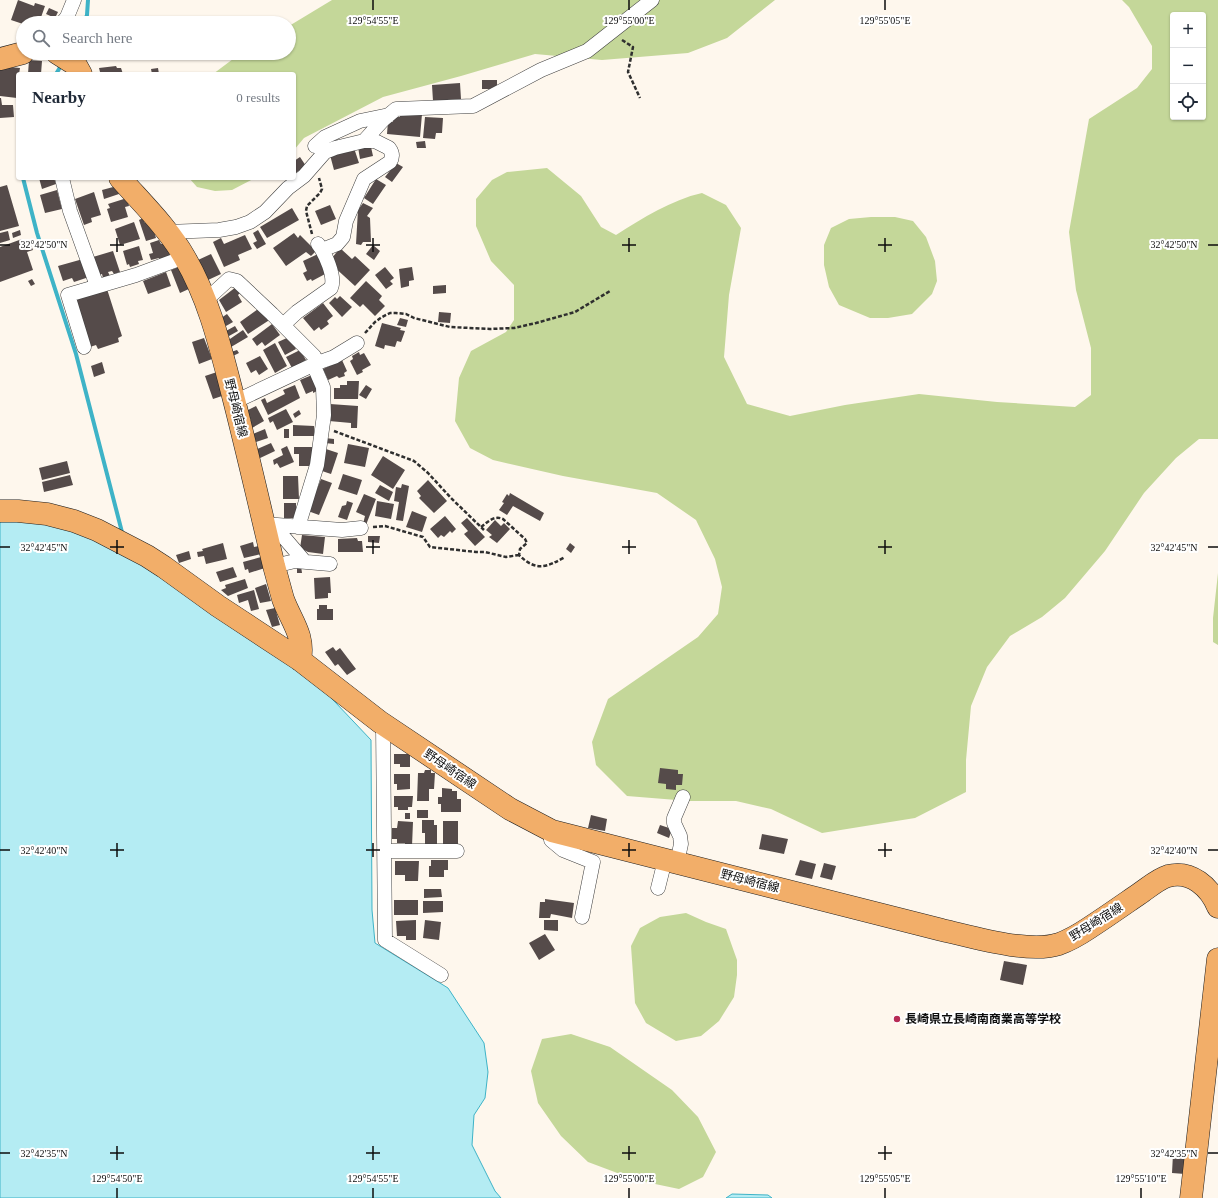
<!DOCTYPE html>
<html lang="en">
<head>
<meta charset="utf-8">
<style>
	body { margin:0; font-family:"Times New Roman","Noto Sans JP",serif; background:#f6f6f7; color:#1f2937 }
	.controls { position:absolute; right:12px; top:12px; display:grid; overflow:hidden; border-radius:4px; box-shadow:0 1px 3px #0004 }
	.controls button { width:36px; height:36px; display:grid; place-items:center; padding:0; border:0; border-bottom:1px solid #e0e1e3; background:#fff; color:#1f2937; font:20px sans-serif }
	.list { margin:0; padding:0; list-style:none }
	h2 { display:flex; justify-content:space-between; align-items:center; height:52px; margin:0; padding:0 16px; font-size:17px }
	h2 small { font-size:13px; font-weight:400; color:#747a83 }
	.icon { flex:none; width:22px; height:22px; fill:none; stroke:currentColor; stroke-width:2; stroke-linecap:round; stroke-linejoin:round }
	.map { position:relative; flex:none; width:1218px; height:1198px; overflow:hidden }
	.search { position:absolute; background:#fff; box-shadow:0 1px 3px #0004; left:16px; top:16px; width:280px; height:44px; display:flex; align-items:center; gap:10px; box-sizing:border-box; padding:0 14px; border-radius:22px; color:#747a83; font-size:15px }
	.panel { position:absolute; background:#fff; box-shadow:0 1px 3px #0004; left:16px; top:72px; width:280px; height:108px; border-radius:4px }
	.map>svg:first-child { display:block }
	.forest { fill:#c4d799; fill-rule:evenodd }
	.water { fill:#b4ecf3; stroke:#3eb3c7 }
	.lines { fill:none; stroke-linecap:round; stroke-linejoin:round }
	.stream { stroke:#3eb3c7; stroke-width:4 }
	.building { fill:#554b4a }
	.street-casing { stroke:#404040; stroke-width:15 }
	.primary-casing { stroke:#1e1e1e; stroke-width:23 }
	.path { stroke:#2f2f2f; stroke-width:2.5; stroke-dasharray:4 2; stroke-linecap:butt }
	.street { stroke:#fff; stroke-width:14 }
	.primary { stroke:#f2ae69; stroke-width:22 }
	.ticks { fill:none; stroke:#0d0d0d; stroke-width:1.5 }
	.poi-dot { fill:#b72b55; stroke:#fff; stroke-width:1.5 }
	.labels { text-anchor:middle; stroke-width:4; stroke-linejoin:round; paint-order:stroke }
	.street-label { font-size:12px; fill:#0d0d0d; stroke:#fff }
	.poi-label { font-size:12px; font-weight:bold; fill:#0d0d0d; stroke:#fff; text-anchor:start }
	.ticks-label { font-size:10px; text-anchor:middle; fill:#0d0d0d; stroke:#fff; stroke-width:4; stroke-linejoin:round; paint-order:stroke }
</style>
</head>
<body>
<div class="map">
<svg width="1218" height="1198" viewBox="0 0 1218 1198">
	<rect width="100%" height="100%" fill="#fef7ed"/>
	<path class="forest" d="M332,0H775L727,38L688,53L602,60L535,54L461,76L383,97L304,138L294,150V74H213L241,53H289V26Z
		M1122,0H1218V439H1199L1176,458L1144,493L1105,551L1065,598L1042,617L1010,636L987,667L971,706L966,760V792L915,818L822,833L771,809L736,801H689L627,796L596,765L592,742L608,699L698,637L718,614L722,587L715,559L696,520L657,493L563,476L493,460L470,448L455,421L459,378L471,351L506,332L514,320V285L491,261L476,226V199L492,180L507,172L547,168L581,196L601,227L616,235C643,218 671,200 702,193L726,205L741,228L729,295L724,357L747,404L790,416L845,405L919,394L997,402L1075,407L1091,395V348L1076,290L1069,232L1089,119L1137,88L1152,69V46L1129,7ZM1173,15H1203V117H1173Z
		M189,178H255L232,190L215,191L197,187Z
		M871,217H895L913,221L926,237L935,261L937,281L932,294L912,314L888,318H870L839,305L829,287L824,265V245L831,228L849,219Z
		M1218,573V645L1213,642V618Z
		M686,913L706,922L726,929L737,960V975L734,997L719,1021L701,1036L676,1041L646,1023L635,1003L631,946L640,928L660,917Z
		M571,1034L610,1047L672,1090L698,1117L716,1152L703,1177L679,1189L636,1180L588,1162L561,1136L538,1103L531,1071L542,1039Z"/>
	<path class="water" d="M0,518L59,525L112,545L317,683L371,740L372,910L375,943L448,988L484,1043L488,1072L485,1098L474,1115L472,1145L495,1191L501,1198H0Z
		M732,1194L768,1195L772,1198H726Z"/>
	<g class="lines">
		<path class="stream" d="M84,23L87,15L88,0
			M56,74L62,64
			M23,178L37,233L76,354L123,536"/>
	</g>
	<path class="building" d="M18,0L34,6L35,3L45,6L39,23L23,24L11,20Z
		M49,8L58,12L55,18L46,14Z
		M48,18L53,20L51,23H45Z
		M115,19L116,22L124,20L126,23H108V20Z
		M97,53H110L109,57L97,56Z
		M123,53H132L133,57L128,58L127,54L123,55Z
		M29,60L42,61L41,74H28Z
		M0,66L20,68L19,74H18L17,98L0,96Z
		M116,66L117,68H121L123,74H94V73L100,72L99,68Z
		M158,68L159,74H152L151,69Z
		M482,80H497V89H482Z
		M460,83L461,99L433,101L432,85Z
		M0,98H1L2,105H13L14,117L0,118Z
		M400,113L422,114L420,137L387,134L388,121L393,122V117H400Z
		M425,117L443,118L442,133H436L435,139L423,138Z
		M425,141L426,148H417L416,142Z
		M358,147H371L373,156L360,159Z
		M354,148L359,163L334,170L330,155Z
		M300,157L306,166L294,174V161Z
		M396,163L403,167L392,182L385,177Z
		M39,178H54L56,184L42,189Z
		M376,179L386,185L373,204L364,198Z
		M7,185L19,226L0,231V187Z
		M117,186L119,194L104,199L102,190Z
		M57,190L62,209L45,213L40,195Z
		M94,192L101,215L91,218L92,222L84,225L75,199Z
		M127,198L129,206L125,207L128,217L111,222L107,209L110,208L108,204Z
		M363,203L373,208L367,216L370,218L371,242H363L361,245L356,244L358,210Z
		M330,205L336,219L321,225L315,211Z
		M292,208L299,220L267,238L260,227Z
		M143,218L145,223L148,221L153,228L156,238L146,241L139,220Z
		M134,222L140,239L120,245L115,229Z
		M20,230L21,235L13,238L12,233Z
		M258,230L266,244L257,249L253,243L257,241L253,233Z
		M8,231L10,240L0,243V233Z
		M294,233L298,238L300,235L316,251L311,256L306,252L286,266L273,248Z
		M245,235L252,249L238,255L240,260L224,267L213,242L221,238L224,244Z
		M22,239L23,242L29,240L33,250L27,252L33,270L0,282V247Z
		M159,240L161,244L166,242L170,256L160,260L159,258L151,260L149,254L153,253L150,243Z
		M373,245L380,251L374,260L366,254Z
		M139,246L143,260L138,261L139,264L130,267L129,264L127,265L123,251Z
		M340,248L352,259L355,256L370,270L355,286L332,265L335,261L332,258Z
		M113,251L120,272L114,274L112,271L108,272L110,276L103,278L102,274L99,275L93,257Z
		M211,254L221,274L208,280L198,260Z
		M318,254L327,273L312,281L311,279L307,281L303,273L307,271L303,261Z
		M83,259L89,277L74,282L72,278L63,281L58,266Z
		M181,266L191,288L180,293L171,270Z
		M385,267L394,278L390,281L393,284L386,289L375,275Z
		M412,267L414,280L409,281V286L401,288L399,269Z
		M166,272L171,286L148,294L143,281Z
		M32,279L35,284L31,286L28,281Z
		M366,281L382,296L379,300L385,306L375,316L363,304L360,307L350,298Z
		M446,285V293L433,294V286Z
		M236,287L240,293L238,295L242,302L226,312L219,300Z
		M107,289L122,336L118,338L119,342L98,349L96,345L90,347L75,300Z
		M340,296L352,307L342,317L329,303L335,297L337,299Z
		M323,303L333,316L327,321L329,324L321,330L319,327L314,331L303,318Z
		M258,309L263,315L267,313L271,319L248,334L240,322Z
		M439,312L451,313L450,323L438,322Z
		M227,314L233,322L226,326L221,318Z
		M400,318L408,320L406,327L397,325Z
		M382,323L401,328L400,330L405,331L401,342L397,341L395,347L385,345L384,349L375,346Z
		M272,324L280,335L265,346L262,342L257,346L252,339Z
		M235,326L238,331L229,336L226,331Z
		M243,330L248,337L231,347L227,341Z
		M289,337L296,349L285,355L278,342Z
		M204,338L212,359L199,364L192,342Z
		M275,343L287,366L275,373L263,350Z
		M237,350L239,353L233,356L231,352Z
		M300,350L306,360L292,368L286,357Z
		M359,352L360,355L364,353L371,365L362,370L363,372L357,375L350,361L353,359L352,356Z
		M260,356L268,369L259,375L256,370L251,373L246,363Z
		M342,360L347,371L344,373L345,376L339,378L337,376L328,380L323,369Z
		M102,362L105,373L94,377L91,366Z
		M217,372L225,395L213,399L205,376Z
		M312,375L319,390L313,393V391L306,394L300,380Z
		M347,381H359L358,399H334V388H340V385H347Z
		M295,385L300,398L268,415L261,400L265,398L267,403L285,394L283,390Z
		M366,385L372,389L366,399L359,395Z
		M330,404L358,406L357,428H351V423L329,421Z
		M256,406L264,421L252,428L248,421L251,420L246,411Z
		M286,409L293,422L277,430L273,421L270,423L268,418Z
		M299,410L301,414L295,418L293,414Z
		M293,425L314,426V436H293Z
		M265,429L268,438L256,442L253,434Z
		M284,429H289V438H284Z
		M325,438L334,439V444L325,443Z
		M271,443L275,451L258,459L255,450Z
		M348,444L369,448L365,467L344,463Z
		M287,446L294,462L280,468L277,463L274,465L273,460L283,455L281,449Z
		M294,447H312V466H299V454H294Z
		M326,449L338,453L331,474L319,470Z
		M383,456L405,470L393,489L371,475Z
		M67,461L70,473L42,480L39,468Z
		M343,474L362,480L357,495L338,489Z
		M70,475L73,485L44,492L42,482Z
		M283,476H298L299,499H283Z
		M321,479L332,483L319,515L308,511Z
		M428,480L447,501L434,513L419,498L421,496L417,491Z
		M402,484L409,486L403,521L396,520L399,502L394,501L396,487L401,488Z
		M380,485L393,492L389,501L375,493Z
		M510,493L544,513L540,521L513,506L507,515L499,510L504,503L502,502L507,494L509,496Z
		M364,494L376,499L366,525L363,524L365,516L356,512Z
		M347,501L353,503L347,520L338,517L342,506L346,505Z
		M377,501L394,504L391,519L375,516Z
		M284,503H296V518H284Z
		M412,511L427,517L422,532L406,527Z
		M445,516L456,529L452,533L450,531L444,537L441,535L438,538L430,529Z
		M467,518L485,537L475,546L464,534L468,531L461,523Z
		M495,520L501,526L504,523L510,529L497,543L489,537L492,535L486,530Z
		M302,535L325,537L323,554L308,552L300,548Z
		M368,536H380L379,543L368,542Z
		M357,538L358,541H362L363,552H338V539Z
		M253,542L254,547L259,546L261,554L244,558L240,546Z
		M223,543L227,559L206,564L204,556L198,557L197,552L203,551L202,549Z
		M570,543L575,547L571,553L566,549Z
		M189,551L191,559L179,563L176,555Z
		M261,557L265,568L249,573L248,569L245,570L243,562Z
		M297,566H301L302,573H297Z
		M233,567L237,577L220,582L216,572Z
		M330,577L331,593H328V598L315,599L314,578Z
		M245,579L248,588L228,596L221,590L226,588L225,585Z
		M266,584L271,601L260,603L255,588Z
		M254,590L259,609L251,611L248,600L239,603L237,595Z
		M319,605H327V609H333V620H317V609H319Z
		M275,608L280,625L272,627L266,610Z
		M333,647L336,651L340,648L356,669L347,675L338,664L335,666L325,652Z
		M394,754H410V767H400V764H394Z
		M660,768L678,770V774H683L682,785H676V790L666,789V784L658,783Z
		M425,770H431V773H435L434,789H429V801H417L418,773H424Z
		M394,774H410V789L397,790V784H394Z
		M442,788L452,789V791H457V799H461V812H441V804H438V797H442Z
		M394,796H413L412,807H408V810H398V807H394Z
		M417,810H428V818H417Z
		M405,813H410V819H405Z
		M591,815L607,819L605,831L588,828Z
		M422,820H434V825H437V844H425V833H422Z
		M398,821L413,822L412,846H405V843H397V839H392V828H397Z
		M443,821H458V844H443Z
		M660,825L672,829L669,838L657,833Z
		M762,834L788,839L784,854L759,849Z
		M431,860H448V870H444V877H429V866H431Z
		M800,860L816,864L812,879L795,875Z
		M395,861H419L418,881H405V875H395Z
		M824,863L836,866L832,880L820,877Z
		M424,889H441L442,897L424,898Z
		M545,899L574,903L572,918L551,914L550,918H539L540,902H545Z
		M394,900H418V915H394Z
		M423,901H443V912L423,913Z
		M416,920V940H406V936H397L396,921Z
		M425,920L441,922L439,940L423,938Z
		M544,920H558V931L544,930Z
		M545,934L555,950L539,960L529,943Z
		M1004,961L1027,965L1023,985L1000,980Z
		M1173,1154H1186L1185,1174L1172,1173Z"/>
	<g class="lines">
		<g class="street-casing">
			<path id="street" d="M62,23L67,17L74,0
				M364,141L384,119L396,109L473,106L541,70L587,51L652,0
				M315,146L325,137L360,121L389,115
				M62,178L70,211L97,286
				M167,232L219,230L236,227L250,222L265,212L288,188L304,176L325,152L335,148L364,141H375L389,148C392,152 393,157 390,162L364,179L346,221L343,237L337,244L322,250
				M205,301L229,279L237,281L272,314L314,356L317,363L234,402
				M283,325L297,312L331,288C336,277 325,253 318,244
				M84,347L68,295L136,275L185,257
				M317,363L334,357L357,343
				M264,524L342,530L361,528
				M298,527L317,465L324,415L323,387L313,364
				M266,535L281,534L305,562
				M274,566L295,561L330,564
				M383,724L385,940L441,975
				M552,831L551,840L563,850L593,862L582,917
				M384,851H457
				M677,863L681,844L680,836L674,823V818L683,797
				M658,888L665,860"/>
		</g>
		<g class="primary-casing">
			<path id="primary" d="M57,53L76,65L81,74
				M0,59L23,53
				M120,178C142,203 169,229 185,258C209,299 220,346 232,392C247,450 260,508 274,566C277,577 280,588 283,599C291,621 305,635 300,660
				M0,511H18L47,514L74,521L97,530L147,556L164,567L218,606L300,660L380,722L510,809L552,831L942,930C973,937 1029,954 1059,944C1070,940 1080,934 1089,928C1106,917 1123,905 1139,894C1148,888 1158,879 1168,876C1191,870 1210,887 1218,907
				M1191,1198L1218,959"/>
		</g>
		<path class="path" d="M622,40L633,47L628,72L640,98
			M312,234L306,211L307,206L320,193L322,189L319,178
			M365,333L375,322L382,317L390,313H396L406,314L414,318L450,327L490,329L514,328L536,323L575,312L610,291
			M334,431L414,461L428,473L451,498L484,530
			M373,527L385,526L423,537L430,547L476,552H485L506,557L519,555
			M481,527C488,522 494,515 503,519L525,539L527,543L520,549L519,555C536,572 547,567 565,557"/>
		<use href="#street" class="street"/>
		<use href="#primary" class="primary"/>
	</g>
	<path class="ticks" d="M373,0V10M629,0V10M885,0V10M117,238V252M373,238V252M629,238V252M885,238V252M0,245H10M110,245H124M366,245H380M622,245H636M878,245H892M1208,245H1218M117,540V554M373,540V554M629,540V554M885,540V554M0,547H10M110,547H124M366,547H380M622,547H636M878,547H892M1208,547H1218M117,843V857M373,843V857M629,843V857M885,843V857M0,850H10M110,850H124M366,850H380M622,850H636M878,850H892M1208,850H1218M117,1146V1160M373,1146V1160M629,1146V1160M885,1146V1160M0,1153H10M110,1153H124M366,1153H380M622,1153H636M878,1153H892M1208,1153H1218M117,1188V1198M373,1188V1198M629,1188V1198M885,1188V1198M1141,1188V1198"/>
	<circle class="poi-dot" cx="897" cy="1019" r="4"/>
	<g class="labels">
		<g class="street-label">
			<text transform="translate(236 408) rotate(76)" y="4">野母崎宿線</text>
			<text transform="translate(450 769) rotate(34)" y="4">野母崎宿線</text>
			<text transform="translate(750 881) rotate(14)" y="4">野母崎宿線</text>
			<text transform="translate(1096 922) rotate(-32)" y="4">野母崎宿線</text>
		</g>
		<g class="poi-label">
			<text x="905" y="1023">長崎県立長崎南商業高等学校</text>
		</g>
	</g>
	<g class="ticks-label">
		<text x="373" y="24">129°54'55"E</text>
		<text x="629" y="24">129°55'00"E</text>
		<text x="885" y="24">129°55'05"E</text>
		<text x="44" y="248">32°42'50"N</text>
		<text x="1174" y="248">32°42'50"N</text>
		<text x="44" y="551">32°42'45"N</text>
		<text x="1174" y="551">32°42'45"N</text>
		<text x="44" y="854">32°42'40"N</text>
		<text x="1174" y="854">32°42'40"N</text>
		<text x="44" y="1157">32°42'35"N</text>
		<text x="1174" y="1157">32°42'35"N</text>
		<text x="117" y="1182">129°54'50"E</text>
		<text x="373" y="1182">129°54'55"E</text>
		<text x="629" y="1182">129°55'00"E</text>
		<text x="885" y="1182">129°55'05"E</text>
		<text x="1141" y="1182">129°55'10"E</text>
	</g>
</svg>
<div class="controls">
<button>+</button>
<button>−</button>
<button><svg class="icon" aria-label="locate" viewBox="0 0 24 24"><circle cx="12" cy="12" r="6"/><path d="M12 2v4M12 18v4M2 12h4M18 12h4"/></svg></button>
</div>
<div class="search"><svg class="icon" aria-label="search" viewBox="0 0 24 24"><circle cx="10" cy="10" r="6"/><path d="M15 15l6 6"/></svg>Search here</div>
<section class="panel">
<h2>Nearby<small>0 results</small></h2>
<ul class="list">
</ul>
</section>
</div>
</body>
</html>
